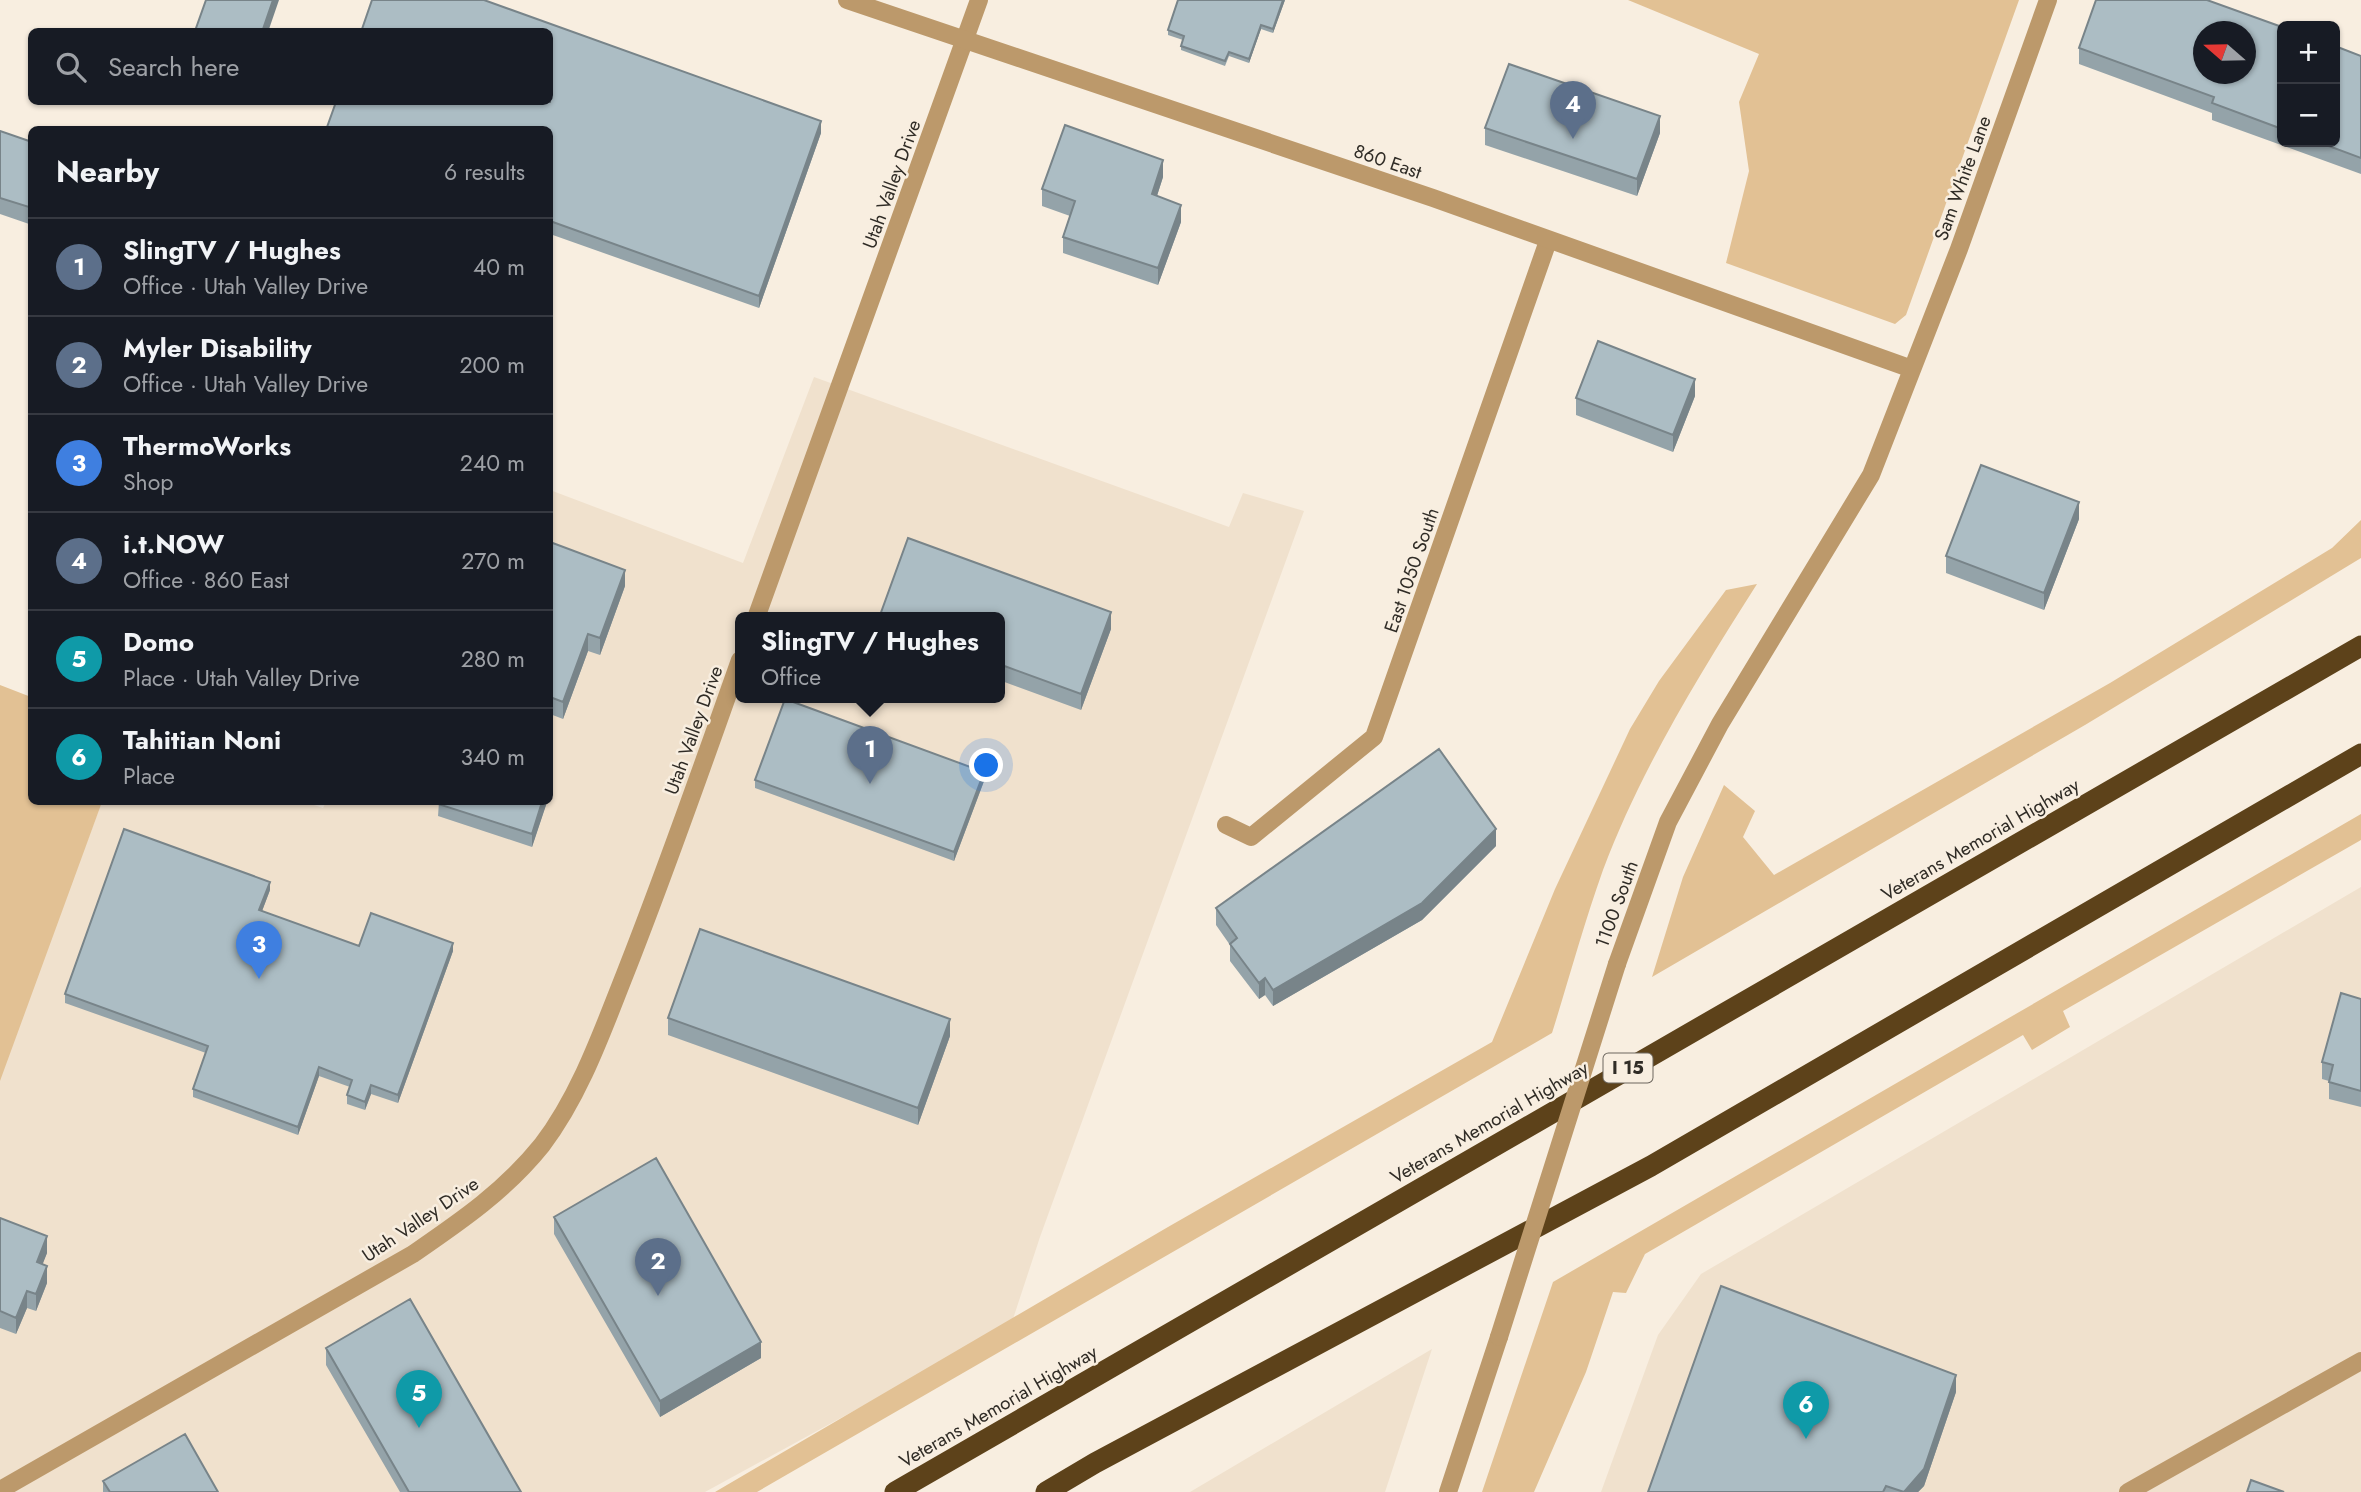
<!DOCTYPE html>
<html lang="en">
<head>
<meta charset="utf-8">
<style>
	body { margin:0; font-family:Jost,sans-serif; background:#20242c; color:#f1f3f6 }
	.controls { position:absolute; right:21px; top:21px; display:grid; overflow:hidden; border-radius:10px; box-shadow:0 2px 5px #0004 }
	.controls button { width:63px; height:63px; display:grid; place-items:center; padding:0; border:0; border-bottom:2px solid #363941; background:#171b24; color:#f1f3f6; font:35px sans-serif }
	.compass { position:absolute; left:2193px; top:21px; width:63px; height:63px; border-radius:50%; background:#171b24; box-shadow:0 2px 5px #0004; rotate:290deg }
	.you { position:absolute; left:987px; top:766px; width:24px; height:24px; margin:-18px; border:5px solid #fff; border-radius:50%; background:#1a73e8; box-shadow:0 0 0 10px #1a73e833 }
	.badge { display:grid; place-items:center; width:46px; height:46px; border-radius:50%; background:#ea580c; color:#fff; font-size:23px; font-weight:700 }
	.pin { position:absolute; translate:-50% -58px; filter:drop-shadow(0 2px 4px #0008) }
	.pin::after { content:''; position:absolute; top:37px; width:24px; height:21px; background:inherit; clip-path:polygon(0 0,100% 0,50% 100%) }
	.popup { position:absolute; left:735px; top:612px; width:270px; height:91px; box-sizing:border-box; display:grid; place-content:center; border-radius:10px; background:#171b24; filter:drop-shadow(0 2px 5px #0005); font-size:23px; white-space:nowrap; color:#9ea1a6 }
	.popup b { font-size:26px; color:#f1f3f6 }
	.popup::after { content:''; position:absolute; left:50%; top:100%; margin-left:-14px; border:14px solid transparent; border-top-color:#171b24 }
	.list { margin:0; padding:0; list-style:none }
	h2 { display:flex; justify-content:space-between; align-items:center; height:91px; margin:0; padding:0 28px; font-size:30px }
	h2 small { font-size:23px; font-weight:400; color:#9ea1a6 }
	.list li { display:grid; grid-template-columns:46px 1fr auto; gap:21px; align-items:center; box-sizing:border-box; height:98px; padding:0 28px; border-top:2px solid #363941 }
	.list b { display:block; font-size:26px; white-space:nowrap }
	.list p { margin:0; font-size:23px; white-space:nowrap; color:#9ea1a6 }
	.list em { font-size:23px; font-style:normal; color:#9ea1a6 }
	.icon { flex:none; width:38px; height:38px; fill:none; stroke:currentColor; stroke-width:2; stroke-linecap:round; stroke-linejoin:round }
	.map { position:relative; flex:none; width:2361px; height:1492px; overflow:hidden }
	.search { position:absolute; background:#171b24; box-shadow:0 2px 5px #0004; left:28px; top:28px; width:525px; height:77px; display:flex; align-items:center; gap:18px; box-sizing:border-box; padding:0 24px; border-radius:10px; color:#9ea1a6; font-size:26px }
	.panel { position:absolute; background:#171b24; box-shadow:0 2px 5px #0004; left:28px; top:126px; width:525px; height:679px; border-radius:10px }
	.map>svg:first-child { display:block }
	.built { fill:#f0e1cd; fill-rule:evenodd }
	.green { fill:#e2c194 }
	.lines { fill:none; stroke-linecap:round; stroke-linejoin:round }
	.minor { stroke:#bc996b; stroke-width:18 }
	.tertiary { stroke:#bc996b; stroke-width:18 }
	.motorway { stroke:#5d421a; stroke-width:21 }
	.tertiary-bridge { stroke:#bc996b; stroke-width:18 }
	.wall { fill:#94a3a9 }
	.shaded-wall { fill:#788489 }
	.building { fill:#acbdc4; stroke:#788489; stroke-width:2; fill-rule:evenodd }
	.labels { text-anchor:middle; stroke-width:5; stroke-linejoin:round; paint-order:stroke }
	.shield { fill:#f8eee0; stroke:#6c665e; stroke-width:2 }
	.shield-label { font-size:18px; font-weight:bold; fill:#302c26 }
	.street-label { font-size:19px; fill:#302c26; stroke:#f8eee0 }
</style>
</head>
<body>
<div class="map">
<svg width="2361" height="1492" viewBox="0 0 2361 1492">
	<rect width="100%" height="100%" fill="#f8eee0"/>
	<path class="built" d="M814,377L1229,527L1243,493L1304,511L1040,1237L1011,1325L705,1492H0V1072L102,802H305L323,808L326,802H550V490L743,563ZM740,618H1000V698H740Z
		M2361,887V1492H1601L1658,1335L1701,1274Z
		M1432,1349L1385,1492H1190Z"/>
	<path class="green" d="M1628,0H2019L1906,315L1895,324L1726,263L1749,171L1739,102L1759,54Z
		M2361,520V558L2085,725L1652,977L1683,877L1724,785L1755,811L1743,837L1774,875L2110,683L2332,548Z
		M1757,584C1699,675 1641,769 1603,870C1584,923 1569,979 1552,1033L757,1492H715L1168,1227L1492,1042L1555,889L1630,729L1659,681L1726,590Z
		M0,685L31,697L32,802H102L0,1081Z
		M2361,814V840L2063,1011L2070,1027L2032,1050L2023,1035L1645,1254L1626,1293L1613,1292L1586,1372L1534,1492H1482L1553,1282Z"/>
	<g class="lines">
		<path class="minor" d="M756,618L979,0
			M1226,825L1251,837L1374,737L1548,241
			M0,1490L413,1254C461,1221 505,1191 542,1145C580,1095 602,1032 625,974C666,870 703,765 740,660
			M2128,1492L2361,1361"/>
		<path class="tertiary" d="M847,0L1433,198L1912,369
			M1617,964L1668,822L1720,724L1871,475L1959,249L2048,0
			M1448,1492L1499,1337"/>
		<path class="motorway" d="M895,1492L2361,646
			M1046,1492L1095,1463L1651,1166L2361,754"/>
		<path class="tertiary-bridge" d="M1499,1337L1617,964"/>
	</g>
	<path class="wall" d="M1285,0L1273,33L1261,29L1249,63L1229,56L1225,66L1181,50V46L1183,40L1168,35V30Z
		M2282,27V142H2335L2361,56V174L2212,120V113L2079,64V48Z
		M1485,128L1660,133L1637,196L1485,145Z
		M550,130L821,133L759,308L550,234Z
		M0,131L32,142V225L0,214Z
		M1163,177L1157,196L1181,222L1158,285L1063,253V237L1070,216L1042,206V189Z
		M1695,396L1673,452L1576,415V398Z
		M2079,519L2044,610L1946,573V556Z
		M550,542L625,586L600,655L588,651L563,719L550,714Z
		M999,618L1111,629L1081,710L999,680Z
		M755,780L984,781L954,861L755,788Z
		M439,802H547L532,847L438,816Z
		M1496,846L1422,920L1273,1006L1265,995L1259,999L1230,961V945L1216,925V908Z
		M270,890L262,911L359,946L453,951L398,1103L371,1094L365,1110L347,1104V1095L350,1087L319,1076L298,1135L193,1097V1089L206,1053L65,1003V994Z
		M2361,999V1107L2329,1099V1081L2322,1079V1062Z
		M668,1018L950,1036L918,1125L668,1035Z
		M554,1217L761,1358L660,1417L554,1234Z
		M0,1218L47,1253L42,1264L47,1283L36,1311L27,1308L16,1334L0,1328Z
		M326,1348L521,1492H400L326,1365Z
		M1956,1392L1924,1486L1918,1492H1648Z
		M103,1481L218,1492H103Z"/>
	<path class="shaded-wall" d="M273,0H279L268,32H262Z
		M1283,0H1285L1273,33V29Z
		M1261,25V29L1249,63V59Z
		M1660,116V133L1637,196V179Z
		M821,121V133L759,308V296Z
		M1163,160V177L1152,211V194Z
		M1181,205V222L1158,285V268Z
		M1695,379V396L1673,452V435Z
		M2079,502V519L2044,610V593Z
		M625,570V586L600,655V638Z
		M1111,612V629L1081,710V694Z
		M588,634V651L563,719V702Z
		M984,772V781L954,861V852Z
		M542,802H547L532,847V834Z
		M1496,829V846L1422,920L1273,1006V990Z
		M270,882V890L259,919V910Z
		M453,943V951L398,1103V1095Z
		M1265,978V995L1259,999V983Z
		M950,1019V1036L918,1125V1108Z
		M319,1067V1076L298,1135V1127Z
		M371,1085V1094L365,1110V1102Z
		M47,1236V1253L37,1279V1262Z
		M47,1266V1283L36,1311V1294Z
		M27,1291V1308L16,1334V1318Z
		M761,1342V1358L660,1417V1401Z
		M1956,1375V1392L1924,1486L1918,1492H1904Z"/>
	<path class="building" d="M206,0H273L262,32H197L195,31Z
		M372,0H484L821,121L759,296L550,221V130H326L336,102H550V32H361Z
		M1178,0H1283L1273,29L1261,25L1249,59L1229,52L1225,61L1181,46L1184,36L1168,30Z
		M2096,0H2207L2282,27V129L2212,103L2214,97L2079,48ZM2203,32H2245V74H2203Z
		M2335,46L2361,56V158L2318,142H2335Z
		M1509,64L1660,116L1637,179L1485,128Z
		M1065,125L1163,160L1152,194L1181,205L1158,268L1063,237L1075,201L1042,189Z
		M0,131L32,142V208L0,198Z
		M1598,341L1695,379L1673,435L1576,398Z
		M1981,465L2079,502L2044,593L1946,556Z
		M908,538L1111,612L1081,694L999,664V618H879Z
		M550,542L625,570L600,638L588,634L563,702L550,697Z
		M785,699L984,772L954,852L755,780Z
		M1439,749L1496,829L1422,903L1273,990L1265,978L1259,983L1230,944L1237,938L1216,908Z
		M439,802H542L532,834L438,804Z
		M124,829L270,882L259,910L359,946L371,913L453,943L398,1095L371,1085L365,1102L347,1095L352,1080L319,1067L298,1127L193,1089L208,1046L65,994Z
		M700,929L950,1019L918,1108L668,1018Z
		M2341,993L2361,999V1091L2329,1082L2333,1065L2322,1062Z
		M656,1158L761,1342L660,1401L554,1217Z
		M0,1218L47,1236L37,1262L47,1266L36,1294L27,1291L16,1318L0,1311Z
		M1721,1286L1956,1375L1924,1469L1904,1492L1886,1486L1883,1492H1648Z
		M410,1299L521,1492H409L326,1348Z
		M185,1434L218,1492H110L103,1481Z
		M2251,1480L2284,1492H2247Z"/>
	<g class="labels">
		<rect class="shield" x="1603.5" y="1053.5" width="49" height="29" rx="5"/>
		<g class="shield-label">
			<text x="1628" y="1074">I 15</text>
		</g>
		<g class="street-label">
			<text transform="translate(1388 161) rotate(19)" y="7">860 East</text>
			<text transform="translate(1962 178) rotate(-70)" y="7">Sam White Lane</text>
			<text transform="translate(891 184) rotate(-70)" y="7">Utah Valley Drive</text>
			<text transform="translate(1411 570) rotate(-71)" y="7">East 1050 South</text>
			<text transform="translate(693 730) rotate(-70)" y="7">Utah Valley Drive</text>
			<text transform="translate(1980 839) rotate(-30)" y="7">Veterans Memorial Highway</text>
			<text transform="translate(1616 904) rotate(-70)" y="7">1100 South</text>
			<text transform="translate(1489 1122) rotate(-30)" y="7">Veterans Memorial Highway</text>
			<text transform="translate(420 1219) rotate(-34)" y="7">Utah Valley Drive</text>
			<text transform="translate(998 1406) rotate(-30)" y="7">Veterans Memorial Highway</text>
		</g>
	</g>
</svg>
<div class="controls">
<button>+</button>
<button>−</button>
</div>
<svg class="compass" viewBox="-18 -18 36 36"><path d="M0-13l5 13h-10z" fill="#e53935"/><path d="M0 13l5-13h-10z" fill="#9ea1a6"/></svg>
<div class="you"></div>
<div class="pin badge" style="left:870px;top:784px;background:#5c6f8a">1</div>
<div class="popup"><b>SlingTV / Hughes</b>Office</div>
<div class="pin badge" style="left:658px;top:1296px;background:#5c6f8a">2</div>
<div class="pin badge" style="left:259px;top:979px;background:#3f7fe0">3</div>
<div class="pin badge" style="left:1573px;top:139px;background:#5c6f8a">4</div>
<div class="pin badge" style="left:419px;top:1428px;background:#0f9aa8">5</div>
<div class="pin badge" style="left:1806px;top:1439px;background:#0f9aa8">6</div>
<div class="search"><svg class="icon" aria-label="search" viewBox="0 0 24 24"><circle cx="10" cy="10" r="6"/><path d="M15 15l6 6"/></svg>Search here</div>
<section class="panel">
<h2>Nearby<small>6 results</small></h2>
<ul class="list">
<li><span class="badge" style="background:#5c6f8a">1</span><div><b>SlingTV / Hughes</b><p>Office · Utah Valley Drive</p></div><em>40 m</em></li>
<li><span class="badge" style="background:#5c6f8a">2</span><div><b>Myler Disability</b><p>Office · Utah Valley Drive</p></div><em>200 m</em></li>
<li><span class="badge" style="background:#3f7fe0">3</span><div><b>ThermoWorks</b><p>Shop</p></div><em>240 m</em></li>
<li><span class="badge" style="background:#5c6f8a">4</span><div><b>i.t.NOW</b><p>Office · 860 East</p></div><em>270 m</em></li>
<li><span class="badge" style="background:#0f9aa8">5</span><div><b>Domo</b><p>Place · Utah Valley Drive</p></div><em>280 m</em></li>
<li><span class="badge" style="background:#0f9aa8">6</span><div><b>Tahitian Noni</b><p>Place</p></div><em>340 m</em></li>
</ul>
</section>
</div>
</body>
</html>
